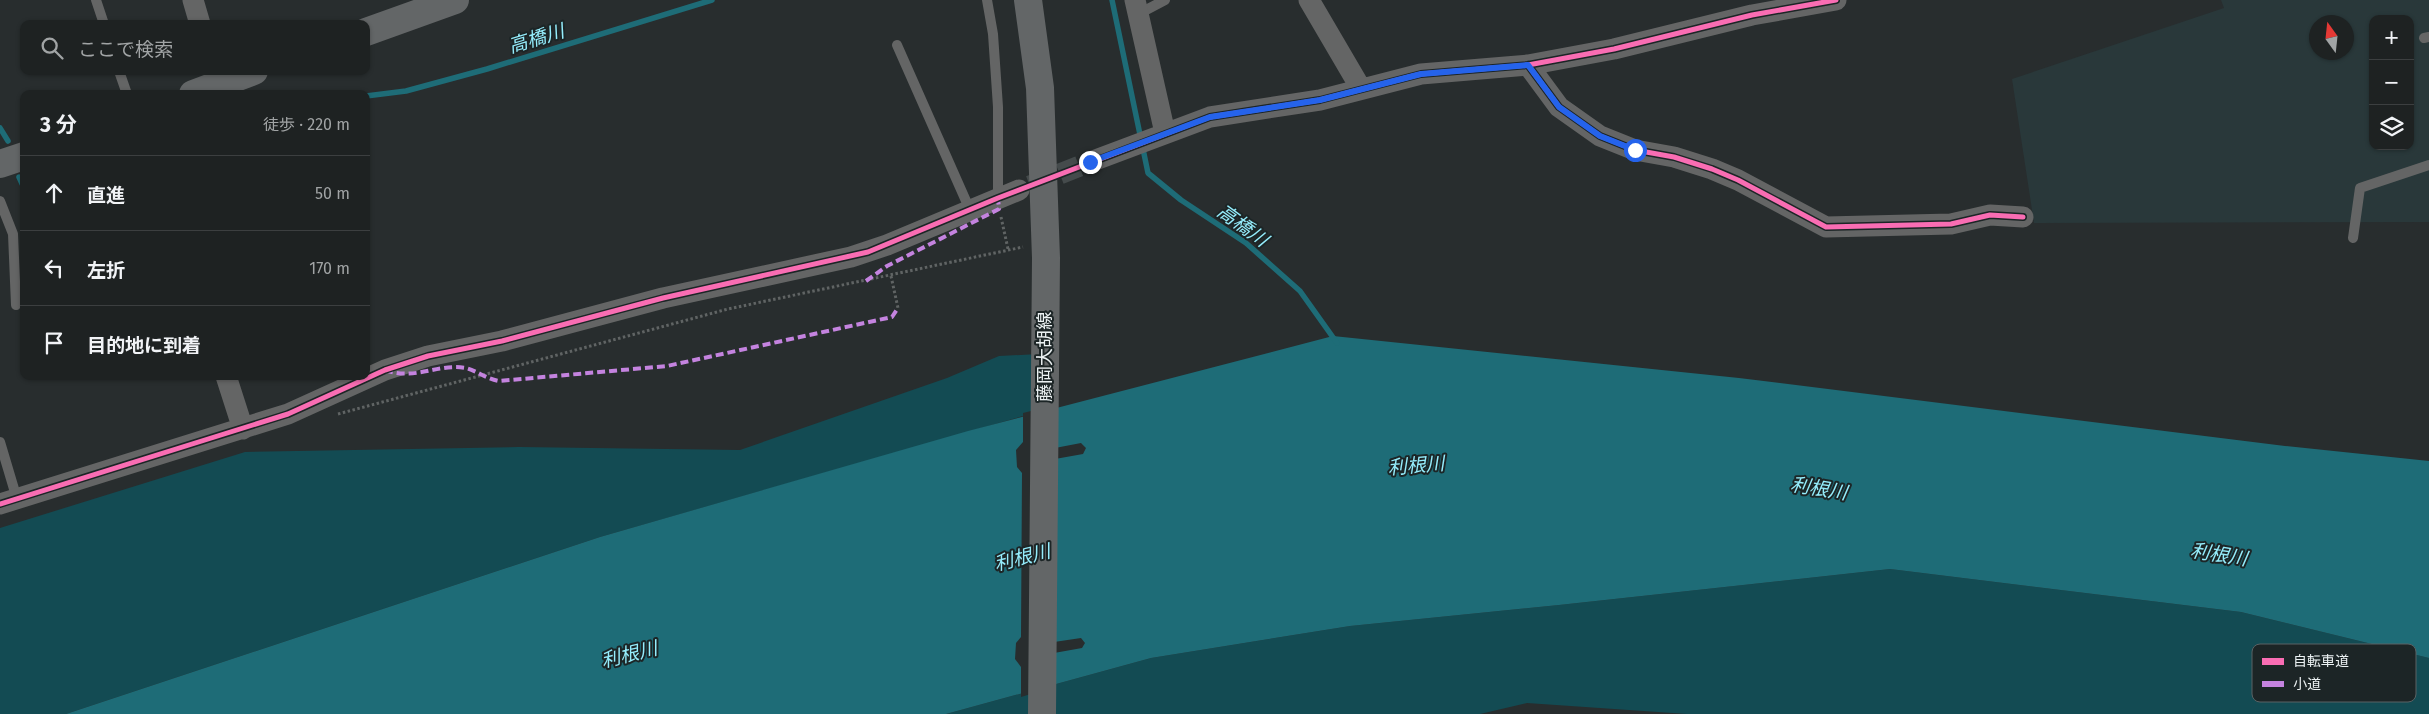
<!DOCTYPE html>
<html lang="ja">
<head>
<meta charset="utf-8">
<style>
	body { margin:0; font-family:"Fira Sans","Noto Sans JP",sans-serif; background:#262a2a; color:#f1f3f6 }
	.controls { position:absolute; right:15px; top:15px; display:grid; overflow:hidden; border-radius:10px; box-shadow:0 1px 4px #0004 }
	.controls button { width:45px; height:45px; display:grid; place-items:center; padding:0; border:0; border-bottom:1px solid #3c3f40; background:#1e2222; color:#f1f3f6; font:25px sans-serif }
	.compass { position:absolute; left:2309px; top:15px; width:45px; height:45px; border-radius:50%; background:#1e2222; box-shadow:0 1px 4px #0004; rotate:345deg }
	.stop { position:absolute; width:15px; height:15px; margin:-11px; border:4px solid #2563eb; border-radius:50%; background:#fff }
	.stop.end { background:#2563eb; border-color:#fff; box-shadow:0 1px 5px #0008 }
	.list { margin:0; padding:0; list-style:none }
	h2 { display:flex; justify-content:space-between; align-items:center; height:65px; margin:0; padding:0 20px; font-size:21px }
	h2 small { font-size:16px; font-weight:400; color:#a1a4a5 }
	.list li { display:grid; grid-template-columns:32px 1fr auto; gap:15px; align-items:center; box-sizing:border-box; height:75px; padding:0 20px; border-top:1px solid #3c3f40 }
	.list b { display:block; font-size:19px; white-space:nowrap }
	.list em { font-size:16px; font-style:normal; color:#a1a4a5 }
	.icon { flex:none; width:28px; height:28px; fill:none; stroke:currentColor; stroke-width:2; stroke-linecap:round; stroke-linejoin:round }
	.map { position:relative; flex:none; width:2429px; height:714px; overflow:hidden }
	.search { position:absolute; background:#1e2222; box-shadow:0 1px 4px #0004; left:20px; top:20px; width:350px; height:55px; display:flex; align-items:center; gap:12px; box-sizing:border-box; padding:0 18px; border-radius:10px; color:#a1a4a5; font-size:19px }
	.panel { position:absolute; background:#1e2222; box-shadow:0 1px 4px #0004; left:20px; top:90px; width:350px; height:290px; border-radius:10px }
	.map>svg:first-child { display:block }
	.built { fill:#29383a; fill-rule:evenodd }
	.green { fill:#134b53 }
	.water { fill:#1e6c77 }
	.pier { fill:#282d2e }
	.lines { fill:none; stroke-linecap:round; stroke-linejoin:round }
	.stream { stroke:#1e6c77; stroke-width:5.5 }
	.minor-tunnel { stroke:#454b4c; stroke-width:21; stroke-dasharray:21 11; stroke-linecap:butt }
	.path { stroke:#606464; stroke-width:3; stroke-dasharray:2.5 2.5; stroke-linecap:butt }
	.service { stroke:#646565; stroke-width:10 }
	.minor { stroke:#646565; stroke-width:21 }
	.primary { stroke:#636667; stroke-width:28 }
	.quiet { stroke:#c483df; stroke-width:4; stroke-dasharray:8 4; stroke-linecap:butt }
	.cycleway-casing { stroke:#1c2526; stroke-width:8 }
	.cycleway { stroke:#f96db3; stroke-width:5 }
	.route { stroke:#2563eb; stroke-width:6 }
	.labels { text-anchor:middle; stroke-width:4; stroke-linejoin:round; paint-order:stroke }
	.street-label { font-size:18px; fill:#ecf2f3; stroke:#1c2526 }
	.water-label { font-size:19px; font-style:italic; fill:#95edfc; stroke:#1c2526 }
	.key { fill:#1c2526; stroke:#5a6264; stroke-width:1 }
	.key-label { font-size:14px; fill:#ecf2f3 }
</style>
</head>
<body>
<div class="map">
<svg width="2429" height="714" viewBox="0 0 2429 714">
	<rect width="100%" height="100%" fill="#282d2e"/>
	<path class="built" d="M2221,0H2429V222L2034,223L2012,79L2224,8ZM2373,19H2410V146H2373ZM2316,22H2346V52H2316Z"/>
	<path class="green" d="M1039,354L1037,412L600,537L66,714H0V528L245,452L519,447L740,450L947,378L999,356Z
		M1890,569L2241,612L2429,658V714H1687L1527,703L1480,714H946L1151,658L1350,626L1559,605Z"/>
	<path class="water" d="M1333,336L1739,378L2285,446L2429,461V658L2241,612L1890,569L1559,605L1350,626L1151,658L946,714H66L600,537L968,431Z"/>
	<path class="pier" d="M1055,405V448L1081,443L1086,448L1083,454L1055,459L1054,642L1081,638L1085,643L1082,648L1054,653V687L1021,697V667L1015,659L1016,643L1021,637L1022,473L1017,467L1016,450L1023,442V413Z"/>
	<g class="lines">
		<path class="stream" d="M1112,0L1148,173L1181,200L1246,243L1300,291L1337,343
			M366,96L406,91L487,69L712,0
			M0,128L8,141
			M19,177L24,188"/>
		<path class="minor-tunnel" d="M1030,186L1090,162"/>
		<path class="path" d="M1001,217L1008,249
			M891,276L898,308
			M338,414L728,309L1023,247"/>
		<path class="service" d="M96,0L104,24
			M987,0L993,34L998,107V198
			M1138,11L1146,10L1165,0
			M2424,38L2429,37
			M897,45L970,210
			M119,71L127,94
			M0,201L13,234L16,305
			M2353,238L2360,188L2429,165
			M0,442L17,499"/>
		<path class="minor" d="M193,0L200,24
			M1135,0L1165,133
			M1309,0L1360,87
			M1528,65L1559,107L1600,136L1635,150L1674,157L1712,169L1738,180L1826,227L1951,224L1990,215L2023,217
			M1090,162L1210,117L1320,100L1421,74L1528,65L1614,49L1752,15L1836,0
			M226,376L243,429
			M0,504L288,414L385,370L428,356L502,341L663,298L851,257L887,245L1019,190"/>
		<path class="primary" d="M1028,0L1040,88L1046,258L1042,714
			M366,32L455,0
			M193,94L254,71
			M0,164L24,156"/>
		<path class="quiet" d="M866,281L887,266L999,209L998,198
			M385,370C415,381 438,363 466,368C477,371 487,379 499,381L667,366L892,317L898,308"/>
		<g class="cycleway-casing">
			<path id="cycleway" d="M1528,65L1559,107L1600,136L1635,150L1674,157L1712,169L1738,180L1826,227L1951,224L1990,215L2023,217
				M0,504L288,414L385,370L428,356L502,341L663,298L868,252L998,198L1210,117L1320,100L1421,74L1528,65L1614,49L1752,15L1836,0"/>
		</g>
		<use href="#cycleway" class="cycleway"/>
	</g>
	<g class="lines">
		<path class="route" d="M1090,162L1210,117L1320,100L1421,74L1528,65L1559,107L1600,136L1635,150"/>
	</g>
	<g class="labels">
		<g class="street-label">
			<text transform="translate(1045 357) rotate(-90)" y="6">藤岡大胡線</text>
		</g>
		<g class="water-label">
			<text transform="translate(536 38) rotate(-17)" y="7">高橋川</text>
			<text transform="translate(1243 225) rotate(36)" y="7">高橋川</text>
			<text transform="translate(1416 465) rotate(-5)" y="7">利根川</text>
			<text transform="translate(1819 488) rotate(9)" y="7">利根川</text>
			<text transform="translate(2219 554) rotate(9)" y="7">利根川</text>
			<text transform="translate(1022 557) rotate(-14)" y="7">利根川</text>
			<text transform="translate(629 654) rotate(-14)" y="7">利根川</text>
		</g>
	</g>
	<rect x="2252" y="644" width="164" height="58" rx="8" class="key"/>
	<rect x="2262" y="658" width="22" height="7" fill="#f96db3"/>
	<rect x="2262" y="681" width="22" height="6" fill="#c483df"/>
	<g class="key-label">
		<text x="2293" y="666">自転車道</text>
		<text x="2293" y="689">小道</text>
	</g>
</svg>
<div class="controls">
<button>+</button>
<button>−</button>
<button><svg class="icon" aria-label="layers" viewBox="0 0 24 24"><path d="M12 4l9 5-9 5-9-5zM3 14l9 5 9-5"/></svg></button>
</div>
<svg class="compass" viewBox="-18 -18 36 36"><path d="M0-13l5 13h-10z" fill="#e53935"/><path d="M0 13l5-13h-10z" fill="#a1a4a5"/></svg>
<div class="stop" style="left:1635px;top:150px"></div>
<div class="stop end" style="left:1090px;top:162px"></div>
<div class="search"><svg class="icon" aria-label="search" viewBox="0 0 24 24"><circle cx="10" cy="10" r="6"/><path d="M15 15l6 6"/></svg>ここで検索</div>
<section class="panel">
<h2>3 分<small>徒歩 · 220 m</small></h2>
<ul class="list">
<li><svg class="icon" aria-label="ahead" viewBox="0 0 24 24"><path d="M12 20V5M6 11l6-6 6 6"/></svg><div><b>直進</b></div><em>50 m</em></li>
<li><svg class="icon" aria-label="left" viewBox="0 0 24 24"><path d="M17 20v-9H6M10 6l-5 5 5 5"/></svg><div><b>左折</b></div><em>170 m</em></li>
<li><svg class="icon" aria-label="arrive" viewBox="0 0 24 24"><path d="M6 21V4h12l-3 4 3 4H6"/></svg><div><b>目的地に到着</b></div></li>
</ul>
</section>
</div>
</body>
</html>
